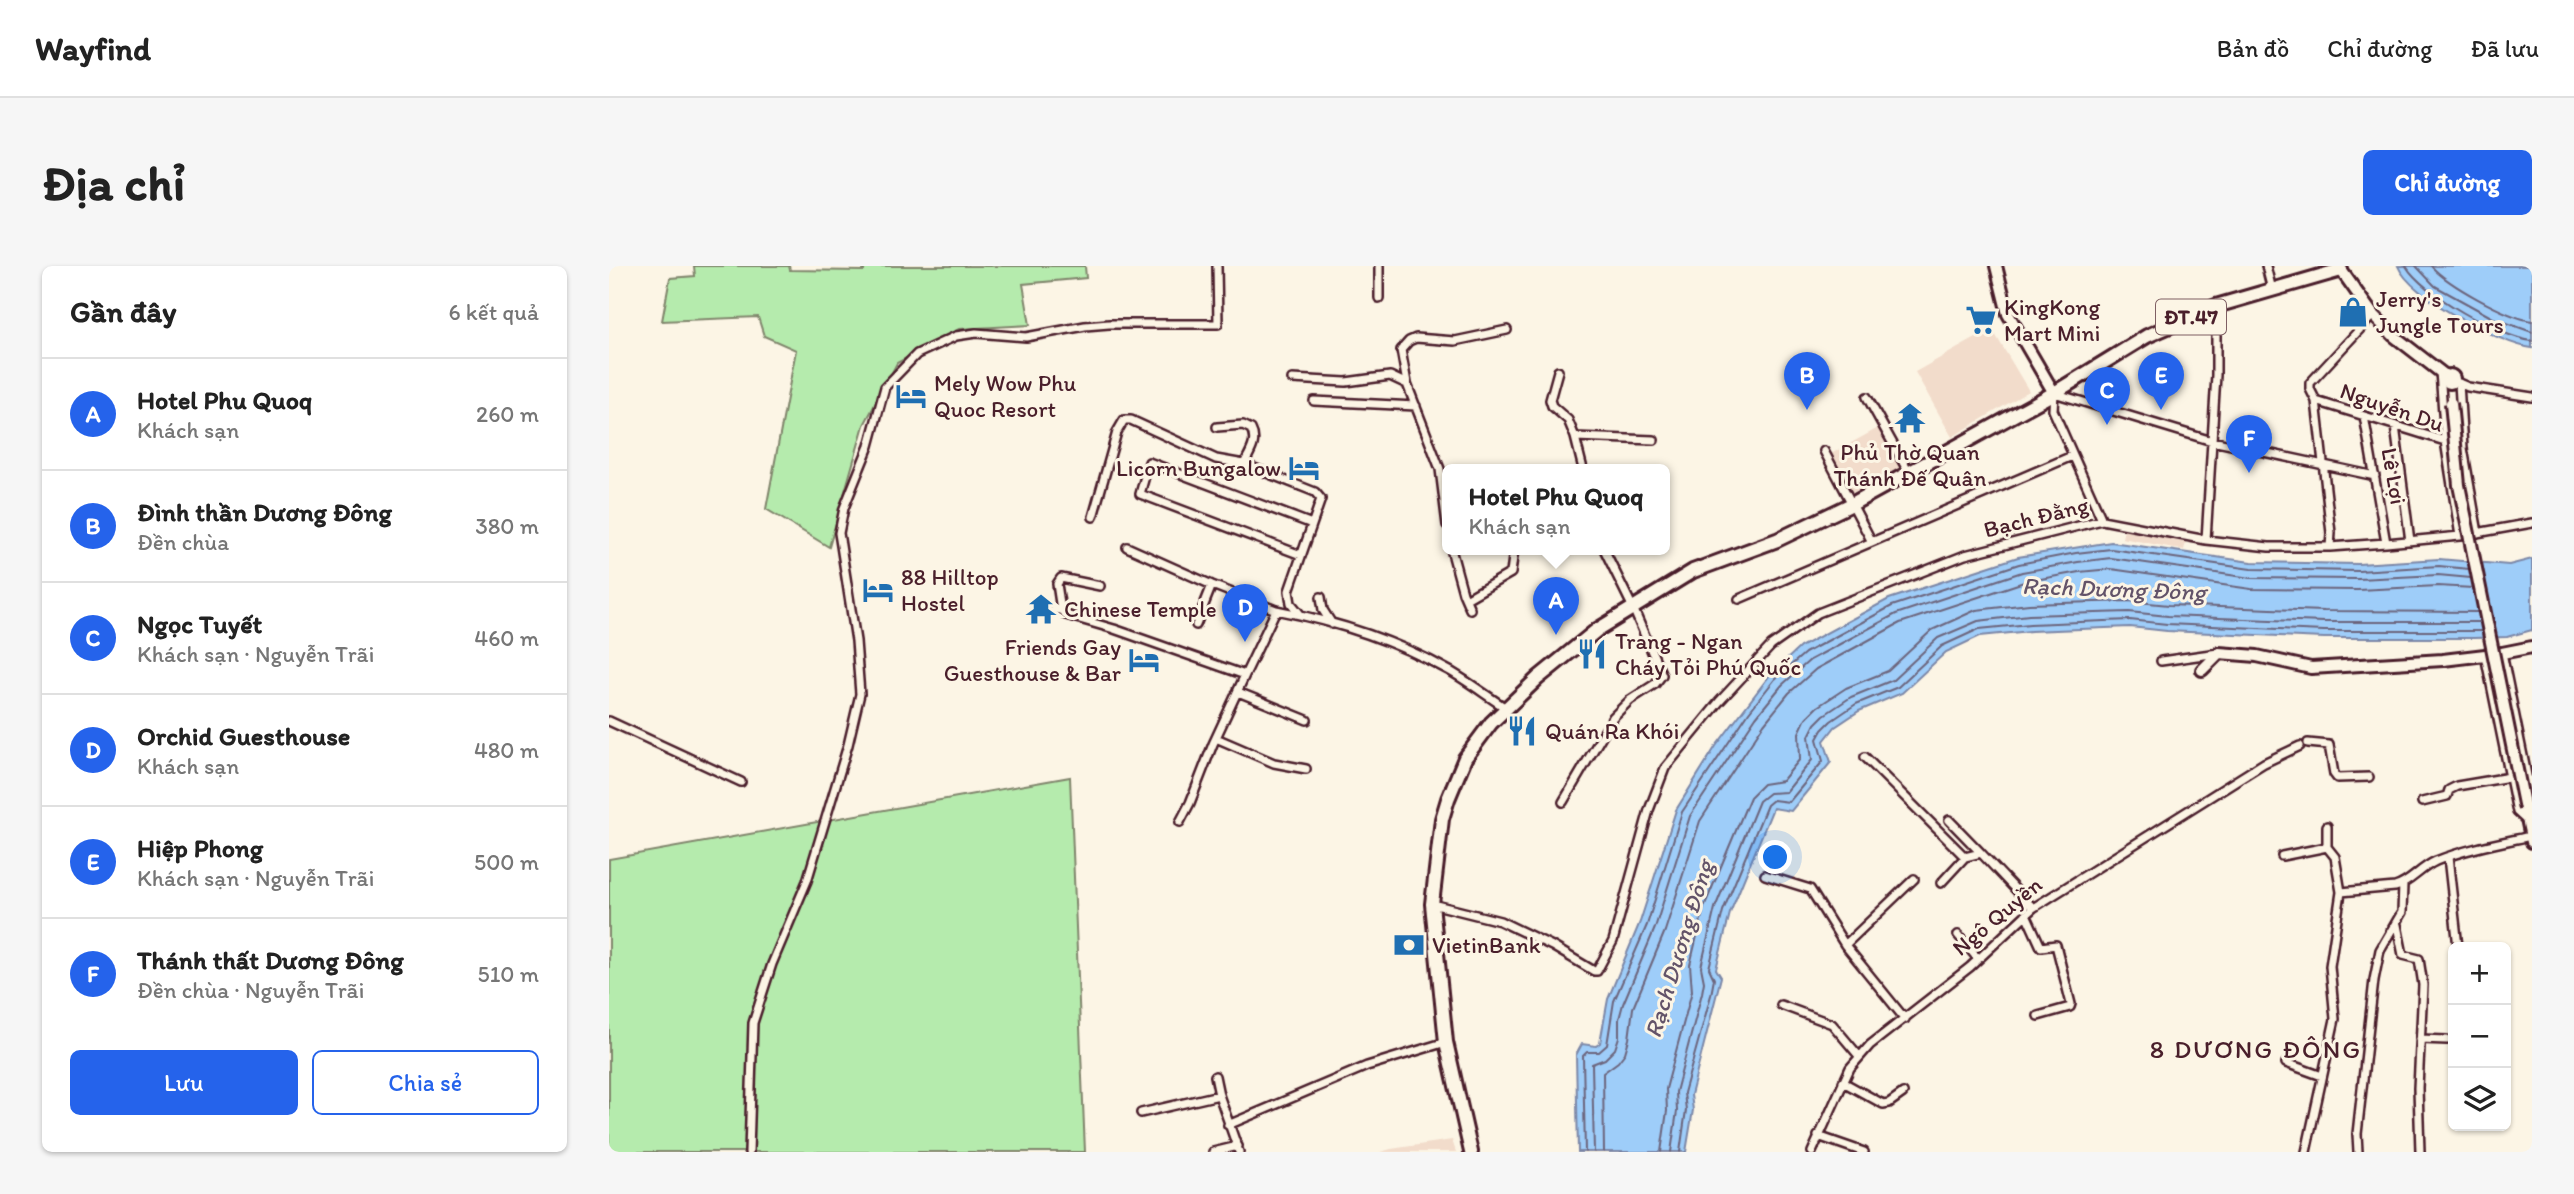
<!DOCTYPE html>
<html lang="vi">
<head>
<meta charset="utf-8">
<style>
	body { margin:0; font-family:Itim,sans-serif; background:#f6f6f6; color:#222 }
	.controls { position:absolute; right:21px; bottom:21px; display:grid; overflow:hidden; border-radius:10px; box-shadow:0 2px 5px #0004 }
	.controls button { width:63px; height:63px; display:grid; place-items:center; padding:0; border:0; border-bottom:2px solid #e0e0e0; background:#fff; color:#222; font:35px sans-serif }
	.you { position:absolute; left:1167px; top:592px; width:24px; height:24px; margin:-18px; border:5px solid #fff; border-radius:50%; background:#1a73e8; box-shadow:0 0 0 10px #1a73e833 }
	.badge { display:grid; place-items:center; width:46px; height:46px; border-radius:50%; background:#2563eb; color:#fff; font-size:23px; font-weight:700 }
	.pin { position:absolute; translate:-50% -58px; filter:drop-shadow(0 2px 4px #0008) }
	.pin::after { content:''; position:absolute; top:37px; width:24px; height:21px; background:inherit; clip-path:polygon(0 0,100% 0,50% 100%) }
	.popup { position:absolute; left:833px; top:198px; width:228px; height:91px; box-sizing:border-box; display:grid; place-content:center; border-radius:10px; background:#fff; filter:drop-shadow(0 2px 5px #0005); font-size:23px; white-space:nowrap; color:#767676 }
	.popup b { font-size:26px; color:#222 }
	.popup::after { content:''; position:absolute; left:50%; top:100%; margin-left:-14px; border:14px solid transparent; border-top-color:#fff }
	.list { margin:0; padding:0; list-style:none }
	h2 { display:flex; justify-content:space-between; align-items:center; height:91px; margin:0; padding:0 28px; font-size:30px }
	h2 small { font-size:23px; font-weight:400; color:#767676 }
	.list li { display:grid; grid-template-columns:46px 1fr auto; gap:21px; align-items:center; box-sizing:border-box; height:112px; padding:0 28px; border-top:2px solid #e0e0e0 }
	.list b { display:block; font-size:26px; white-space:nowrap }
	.list p { margin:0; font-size:23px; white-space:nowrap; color:#767676 }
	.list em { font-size:23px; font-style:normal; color:#767676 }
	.actions { display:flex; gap:14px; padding:21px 28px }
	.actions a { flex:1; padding:16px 0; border:2px solid #2563eb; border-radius:10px; text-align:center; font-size:24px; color:#2563eb }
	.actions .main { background:#2563eb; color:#fff }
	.icon { flex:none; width:38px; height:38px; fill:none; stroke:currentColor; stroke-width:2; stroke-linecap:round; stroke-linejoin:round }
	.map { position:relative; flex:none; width:1923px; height:886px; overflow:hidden; border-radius:10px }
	header { display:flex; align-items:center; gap:42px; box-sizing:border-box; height:98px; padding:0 35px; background:#fff; border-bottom:2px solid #e0e0e0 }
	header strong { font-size:33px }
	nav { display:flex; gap:38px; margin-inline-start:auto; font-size:24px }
	.intro { display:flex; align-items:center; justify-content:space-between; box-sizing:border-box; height:168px; padding:0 42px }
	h1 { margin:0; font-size:49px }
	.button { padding:18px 32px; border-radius:10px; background:#2563eb; color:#fff; font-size:24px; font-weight:700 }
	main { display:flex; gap:42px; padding:0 42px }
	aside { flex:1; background:#fff; border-radius:10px; box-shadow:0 2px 5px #0004 }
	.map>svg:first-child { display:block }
	.built { fill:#f2dccb }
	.green { fill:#b5ebad; stroke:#80856c; stroke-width:2 }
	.water { fill:#9ecdf9; stroke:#7c87a7; stroke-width:2 }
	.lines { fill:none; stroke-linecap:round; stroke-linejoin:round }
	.shore { stroke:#6c657d; stroke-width:2 }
	.street-casing { stroke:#4a1f2b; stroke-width:12 }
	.secondary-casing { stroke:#4a1f2b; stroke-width:16 }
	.primary-casing { stroke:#4a1f2b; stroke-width:18 }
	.street { stroke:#fcf5e5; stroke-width:7 }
	.secondary { stroke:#fcf5e5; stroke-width:10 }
	.primary { stroke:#fcf5e5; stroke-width:12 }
	.secondary-bridge-casing { stroke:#4a1f2b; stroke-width:16; stroke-linecap:butt }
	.secondary-bridge { stroke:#fcf5e5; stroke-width:10 }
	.labels { text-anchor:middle; stroke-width:6; stroke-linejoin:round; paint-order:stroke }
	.shield { fill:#fcf5e5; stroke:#7f5f63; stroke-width:2 }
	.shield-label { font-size:21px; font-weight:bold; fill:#4a1f2b }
	.poi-label { font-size:23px; fill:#4a1f2b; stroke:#fcf5e5; text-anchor:start }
	.street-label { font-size:23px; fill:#4a1f2b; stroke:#fcf5e5 }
	.water-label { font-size:24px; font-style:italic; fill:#635369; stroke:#fcf5e5 }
	.quarter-label { font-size:26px; letter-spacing:2px; fill:#4a1f2b; stroke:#fcf5e5 }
</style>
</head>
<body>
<header>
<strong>Wayfind</strong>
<nav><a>Bản đồ</a><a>Chỉ đường</a><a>Đã lưu</a></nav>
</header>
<div class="intro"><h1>Địa chỉ</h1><a class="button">Chỉ đường</a></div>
<main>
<aside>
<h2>Gần đây<small>6 kết quả</small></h2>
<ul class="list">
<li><span class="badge">A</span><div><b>Hotel Phu Quoq</b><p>Khách sạn</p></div><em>260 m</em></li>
<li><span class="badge">B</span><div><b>Đình thần Dương Đông</b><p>Đền chùa</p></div><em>380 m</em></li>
<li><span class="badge">C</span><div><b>Ngọc Tuyết</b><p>Khách sạn · Nguyễn Trãi</p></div><em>460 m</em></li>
<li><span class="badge">D</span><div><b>Orchid Guesthouse</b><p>Khách sạn</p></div><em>480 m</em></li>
<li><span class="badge">E</span><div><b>Hiệp Phong</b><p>Khách sạn · Nguyễn Trãi</p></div><em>500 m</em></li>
<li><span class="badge">F</span><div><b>Thánh thất Dương Đông</b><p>Đền chùa · Nguyễn Trãi</p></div><em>510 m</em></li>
</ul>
<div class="actions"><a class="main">Lưu</a><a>Chia sẻ</a></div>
</aside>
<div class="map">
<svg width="1923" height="886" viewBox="0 0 1923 886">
	<rect width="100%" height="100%" fill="#fcf5e5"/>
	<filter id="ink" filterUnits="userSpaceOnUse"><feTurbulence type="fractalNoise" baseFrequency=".0143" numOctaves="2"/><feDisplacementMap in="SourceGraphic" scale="14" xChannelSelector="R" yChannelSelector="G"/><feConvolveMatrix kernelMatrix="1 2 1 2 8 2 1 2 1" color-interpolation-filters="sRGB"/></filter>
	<g filter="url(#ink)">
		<path class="built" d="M1383,63L1420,125L1343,171L1306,106Z
			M1273,160L1294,200L1241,228L1220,189Z
			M1515,264L1577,276L1575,284L1513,272Z
			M843,874L847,886H771L782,883Z"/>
		<path class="green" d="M85,0H180L181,4L255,5V0H476L477,12L414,18L421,59L350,63L288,97L255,159L220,281L157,243L187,84L155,70L149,51L53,55L61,12L86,10Z
			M461,511L476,886H0V593Z"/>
		<path class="water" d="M1789,0H1923V82C1891,78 1801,31 1789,0Z
			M1502,276L1642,296L1749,298L1830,293L1900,299L1923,293V364L1898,371L1865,372H1715L1558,365L1521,361L1422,365L1371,370L1337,386L1293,427L1250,445L1226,461L1215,475L1222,496L1182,545L1164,542L1121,647L1107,703L1112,711L1082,829L1084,844L1077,886H969L967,789L973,778L987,780L991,777L999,733L1031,656L1067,544L1107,480L1161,409L1191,381L1280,333L1409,291Z"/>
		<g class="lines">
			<path class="shore" d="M1797,0C1814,28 1890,71 1923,75
				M1807,0L1826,20L1884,52L1923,66
				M1822,0C1839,19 1897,51 1923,55
				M976,886L974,790L978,786H990L998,779L1005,735L1038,659L1073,546L1140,446L1166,413L1196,387L1283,340L1410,298L1467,287L1502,283L1642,303L1749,305L1830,300L1860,303
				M985,886L983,798L996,793L1006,783L1010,771V753L1014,738L1046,662L1081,550L1147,451L1173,419L1201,394L1287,348L1413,306L1469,296L1502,292L1642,312L1749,313L1829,309L1862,312
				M995,886L994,807L1009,796L1016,787L1020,773L1024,742L1056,665L1091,555L1155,458L1180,427L1207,403L1291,357L1415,316L1470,306L1502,303L1642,323L1749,324L1829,320L1864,322
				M1052,886L1058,845L1057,823L1083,725L1081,699L1095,641L1141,531L1154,518L1173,515L1191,493L1190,467L1197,452L1208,441L1237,422L1279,405L1323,364L1367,344L1420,338L1519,335L1560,339L1715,345L1869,346
				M1062,886L1068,845L1067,826L1093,727L1095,716L1092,701L1106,642L1150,535L1160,527L1177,526L1203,494L1200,470L1206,458L1215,449L1242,431L1284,414L1329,372L1369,355L1420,349L1520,346L1559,350L1715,356H1871
				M1071,886L1077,844L1075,827L1102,729L1105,713L1100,702L1114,645L1158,539L1164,534L1180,536L1214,495L1208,473L1213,464L1222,455L1247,438L1289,421L1333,380L1370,363L1421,358L1521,354L1558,358L1715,365H1873"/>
			<g class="street-casing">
				<path id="street" d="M1657,0L1663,24
					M770,32V0
					M949,105L941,134L943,140L959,154L966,171
					M1831,105L1836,175L1851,270
					M683,113L737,116L781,110L798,118L831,203L838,259
					M1845,115L1859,121L1923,131
					M798,117L792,84L800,75L807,72L846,75L898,64
					M1850,117L1854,182L1869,267
					M1258,131L1300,207
					M705,135L807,140
					M1707,135L1836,175
					M1755,150L1777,277
					M1786,160L1801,275
					M608,161L634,159L642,163C649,176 641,186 635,198
					M1215,185L1263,276
					M974,203L966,171L1045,174
					M484,251L508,166L515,154H522L607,193L635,198L706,226L712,233L680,325L682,337L691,348
					M1493,254L1444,144L1445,127L1603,175L1766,210
					M1597,274L1607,109V40
					M518,281L603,319L667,344
					M1721,281L1722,267L1707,135L1701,123V117L1764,49
					M842,283L854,327L861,343
					M692,289L531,228L540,196L703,258
					M491,320L452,312L448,318L452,344L457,349L505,363L636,409L667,344C725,355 787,375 839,404C859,415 878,430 897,442
					M712,331L714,344L723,358
					M857,333L902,307L905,283
					M1130,333L1463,190
					M434,344H452
					M587,359L603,319
					M1893,387L1923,534
					M1876,389L1908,546L1919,556L1923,545
					M1552,395L1609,387
					M629,426L698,454
					M0,455L132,516
					M607,472L665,497L697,503
					M1699,477L1720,479L1725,508L1728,512L1760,511
					M1256,491L1356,591L1372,587L1424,642
					M954,536L1004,451L1021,434L1046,418L1053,409L1024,342L995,283
					M1813,536L1838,530L1840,524L1848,520L1901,511
					M1340,554L1372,587
					M571,556L581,537L604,478L636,409
					M1718,560V581
					M1673,590L1718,581L1726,591L1732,626
					M1839,591L1849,681
					M1156,609L1201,623L1236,679L1296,753
					M1332,617L1356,591
					M823,638L891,655L943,680L985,705H988L1004,675L1040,544L1056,502L1110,436L1162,380L1209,347L1356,289L1493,254L1597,274L1660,281H1721L1777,277L1851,270L1923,257
					M1417,648L1432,681L1447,679L1462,738L1461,741L1429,750
					M1788,659L1794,689L1810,693L1814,719L1809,822L1811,886
					M1349,669L1369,693
					M1236,679L1305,613
					M1172,739L1223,758L1250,790
					M1811,773L1838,774
					M1677,797L1713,810
					M606,810L610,829
					M1234,816L1274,838L1280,837L1294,827
					M532,847L610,829L630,886
					M619,859L758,800L837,776
					M1209,870L1255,886
					M140,886L144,757L163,698L198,615L239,479L251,428L247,375L230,267L235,242L260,180L276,121L308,88L347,70L367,67L417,71L476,60L500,58H609L608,0
					M604,886L629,880
					M1203,886L1241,802L1261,779L1361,701L1424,642L1655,497L1691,480
					M1697,886L1726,753L1721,700L1732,626L1786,621C1801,617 1811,602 1827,595C1857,583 1890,577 1922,570
					M1749,886L1748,868L1765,714L1771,684L1793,646L1794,619"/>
			</g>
			<g class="secondary-casing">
				<path id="secondary" d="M1387,0L1399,48L1445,127
					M1732,4L1764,49L1785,70L1838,111
					M1837 113a4 4 0 1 1 8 0a4 4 0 1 1-8 0Z
					M1593,404L1610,387L1648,390L1702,402L1834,394L1893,387L1923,381
					M1916,543L1923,576"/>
			</g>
			<g class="primary-casing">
				<path id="primary" d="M862,886L837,776L823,638L833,553L839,533L856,492L882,457L929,412L988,364L1084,305L1168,274L1243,238L1445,127L1538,70L1607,40L1732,4"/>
			</g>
			<use href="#street" class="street"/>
			<use href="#secondary" class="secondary"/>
			<use href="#primary" class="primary"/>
			<g class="secondary-bridge-casing">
				<path id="secondary-bridge" d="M1842,137L1850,219L1916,543"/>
			</g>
			<use href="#secondary-bridge" class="secondary-bridge"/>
		</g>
	</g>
	<defs>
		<g id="shop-bare" transform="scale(2.415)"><path d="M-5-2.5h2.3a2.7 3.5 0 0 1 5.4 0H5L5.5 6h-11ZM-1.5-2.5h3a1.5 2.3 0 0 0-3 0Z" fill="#1f6fb2" stroke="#fcf5e5" stroke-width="2.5" paint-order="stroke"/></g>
		<g id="supermarket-bare" transform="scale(2.415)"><path d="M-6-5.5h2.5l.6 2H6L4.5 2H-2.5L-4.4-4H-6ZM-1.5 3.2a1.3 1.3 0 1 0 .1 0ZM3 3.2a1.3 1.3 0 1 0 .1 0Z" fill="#1f6fb2" stroke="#fcf5e5" stroke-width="2.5" paint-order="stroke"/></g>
		<g id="hotel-bare" transform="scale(2.415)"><path d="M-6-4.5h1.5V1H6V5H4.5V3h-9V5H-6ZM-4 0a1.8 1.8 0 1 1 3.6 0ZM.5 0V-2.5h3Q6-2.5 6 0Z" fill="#1f6fb2" stroke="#fcf5e5" stroke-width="2.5" paint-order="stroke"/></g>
		<g id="temple-bare" transform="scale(2.415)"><path d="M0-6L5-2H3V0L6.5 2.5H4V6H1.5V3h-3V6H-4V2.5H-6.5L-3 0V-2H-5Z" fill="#1f6fb2" stroke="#fcf5e5" stroke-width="2.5" paint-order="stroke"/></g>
		<g id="restaurant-bare" transform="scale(2.415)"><path d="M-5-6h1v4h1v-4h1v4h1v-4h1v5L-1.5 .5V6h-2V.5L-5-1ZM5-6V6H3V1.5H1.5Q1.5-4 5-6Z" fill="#1f6fb2" stroke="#fcf5e5" stroke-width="2.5" paint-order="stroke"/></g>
		<g id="bank-bare" transform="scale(2.415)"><path d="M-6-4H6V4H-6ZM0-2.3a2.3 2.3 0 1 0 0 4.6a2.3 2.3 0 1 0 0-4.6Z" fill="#1f6fb2" stroke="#fcf5e5" stroke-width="2.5" paint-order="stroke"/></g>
	</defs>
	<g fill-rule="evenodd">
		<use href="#shop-bare" x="1744" y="46"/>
		<use href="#supermarket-bare" x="1372" y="54"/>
		<use href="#hotel-bare" x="302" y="130"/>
		<use href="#temple-bare" x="1301" y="152"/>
		<use href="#hotel-bare" x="695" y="202"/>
		<use href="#hotel-bare" x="269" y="324"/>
		<use href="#temple-bare" x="432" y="343"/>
		<use href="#restaurant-bare" x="983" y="388"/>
		<use href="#hotel-bare" x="535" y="394"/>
		<use href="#restaurant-bare" x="913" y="465"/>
		<use href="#bank-bare" x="800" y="679"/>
	</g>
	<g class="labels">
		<rect class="shield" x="1547" y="33.5" width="70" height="35" rx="5"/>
		<g class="shield-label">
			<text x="1582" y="58">ĐT.47</text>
		</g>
		<g class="poi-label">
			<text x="1767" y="41">Jerry's<tspan x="1767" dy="26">Jungle Tours</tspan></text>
			<text x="1395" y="49">KingKong<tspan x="1395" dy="26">Mart Mini</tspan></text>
			<text x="325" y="125">Mely Wow Phu<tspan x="325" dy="26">Quoc Resort</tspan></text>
			<text x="1301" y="194" text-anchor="middle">Phủ Thờ Quan<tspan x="1301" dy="26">Thánh Đế Quân</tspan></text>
			<text x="672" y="210" text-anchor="end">Licorn Bungalow</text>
			<text x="292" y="319">88 Hilltop<tspan x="292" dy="26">Hostel</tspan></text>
			<text x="455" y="351">Chinese Temple</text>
			<text x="1006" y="383">Trang - Ngan<tspan x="1006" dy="26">Cháy Tỏi Phú Quốc</tspan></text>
			<text x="512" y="389" text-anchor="end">Friends Gay<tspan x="512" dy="26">Guesthouse &amp; Bar</tspan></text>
			<text x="936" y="473">Quán Ra Khói</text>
			<text x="823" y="687">VietinBank</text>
		</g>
		<g class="street-label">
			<text transform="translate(1783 141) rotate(19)" y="8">Nguyễn Du</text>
			<text transform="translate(1785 210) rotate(80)" y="8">Lê Lợi</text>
			<text transform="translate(1427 251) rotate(-14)" y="8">Bạch Đằng</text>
			<text transform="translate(1388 650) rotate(-40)" y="8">Ngô Quyền</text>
		</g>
		<g class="water-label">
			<text transform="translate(1505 323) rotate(2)" y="8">Rạch Dương Đông</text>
			<text transform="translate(1070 683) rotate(-73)" y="8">Rạch Dương Đông</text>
		</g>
		<g class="quarter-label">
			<text x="1647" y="792">8 DƯƠNG ĐÔNG</text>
		</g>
	</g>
</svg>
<div class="controls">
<button>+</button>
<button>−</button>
<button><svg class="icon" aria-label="layers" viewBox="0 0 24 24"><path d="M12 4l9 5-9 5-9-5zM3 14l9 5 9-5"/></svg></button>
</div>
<div class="you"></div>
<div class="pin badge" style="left:947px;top:369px">A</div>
<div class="popup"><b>Hotel Phu Quoq</b>Khách sạn</div>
<div class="pin badge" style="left:1198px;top:144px">B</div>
<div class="pin badge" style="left:1498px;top:159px">C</div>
<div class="pin badge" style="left:636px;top:376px">D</div>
<div class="pin badge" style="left:1552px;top:144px">E</div>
<div class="pin badge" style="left:1640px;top:207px">F</div>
</div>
</main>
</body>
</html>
